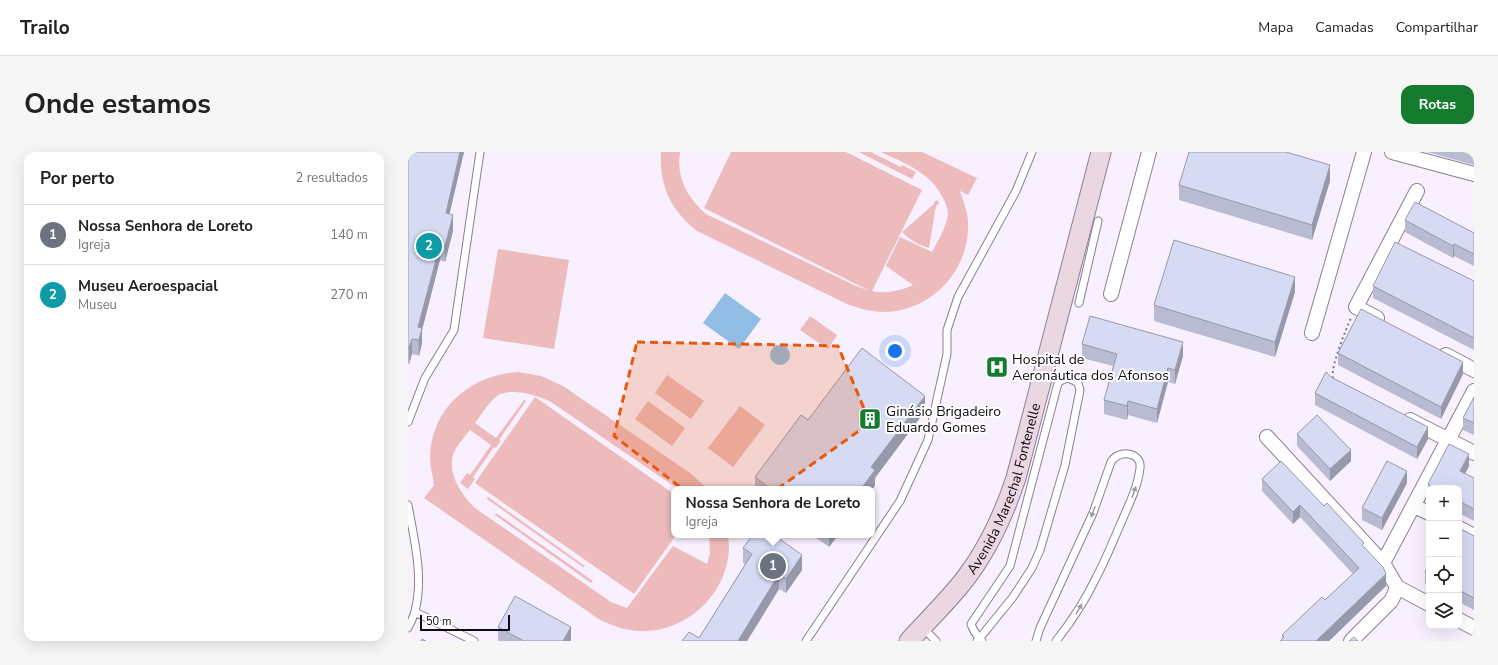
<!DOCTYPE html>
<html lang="pt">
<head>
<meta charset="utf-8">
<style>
	body { margin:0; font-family:"Nunito Sans",sans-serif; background:#f6f6f6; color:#222 }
	.controls { position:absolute; right:12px; bottom:12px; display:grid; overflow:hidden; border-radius:8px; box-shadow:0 4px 16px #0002 }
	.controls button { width:36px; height:36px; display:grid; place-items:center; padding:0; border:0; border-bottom:1px solid #e0e0e0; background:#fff; color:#222; font:20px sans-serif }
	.scale { position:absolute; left:12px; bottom:10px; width:90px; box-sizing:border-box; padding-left:4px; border:2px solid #0e0911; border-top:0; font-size:11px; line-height:14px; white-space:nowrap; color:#0e0911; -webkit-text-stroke:3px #fff; paint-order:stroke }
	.you { position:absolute; left:487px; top:199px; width:14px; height:14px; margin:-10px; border:3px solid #fff; border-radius:50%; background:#1a73e8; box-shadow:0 0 0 6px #1a73e833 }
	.badge { display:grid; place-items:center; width:26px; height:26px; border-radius:50%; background:#157b2e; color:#fff; font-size:13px; font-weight:700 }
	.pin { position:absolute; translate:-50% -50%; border:2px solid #fff; box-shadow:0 1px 4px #0006 }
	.popup { position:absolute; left:263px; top:334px; width:204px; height:52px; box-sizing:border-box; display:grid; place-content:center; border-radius:8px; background:#fff; filter:drop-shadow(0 1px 3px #0005); font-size:13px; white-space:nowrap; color:#767676 }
	.popup b { font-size:15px; color:#222 }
	.popup::after { content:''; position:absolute; left:50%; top:100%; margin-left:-8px; border:8px solid transparent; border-top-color:#fff }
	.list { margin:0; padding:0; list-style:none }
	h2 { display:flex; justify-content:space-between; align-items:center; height:52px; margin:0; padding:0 16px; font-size:17px }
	h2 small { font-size:13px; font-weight:400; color:#767676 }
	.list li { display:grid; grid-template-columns:26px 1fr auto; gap:12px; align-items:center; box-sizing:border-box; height:60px; padding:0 16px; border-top:1px solid #e0e0e0 }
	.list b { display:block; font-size:15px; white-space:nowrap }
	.list p { margin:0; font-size:13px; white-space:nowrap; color:#767676 }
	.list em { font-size:13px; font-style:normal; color:#767676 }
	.icon { flex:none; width:22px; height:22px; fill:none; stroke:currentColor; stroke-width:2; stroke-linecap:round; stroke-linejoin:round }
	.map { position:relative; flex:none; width:1066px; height:489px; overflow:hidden; border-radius:12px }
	header { display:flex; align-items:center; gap:24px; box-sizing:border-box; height:56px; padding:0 20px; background:#fff; border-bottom:1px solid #e0e0e0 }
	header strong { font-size:19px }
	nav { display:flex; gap:22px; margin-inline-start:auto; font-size:14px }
	.intro { display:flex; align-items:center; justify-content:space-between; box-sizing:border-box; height:96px; padding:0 24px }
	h1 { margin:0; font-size:28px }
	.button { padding:10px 18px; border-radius:12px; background:#157b2e; color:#fff; font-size:14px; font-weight:700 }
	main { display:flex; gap:24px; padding:0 24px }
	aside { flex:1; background:#fff; border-radius:12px; box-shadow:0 4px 16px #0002 }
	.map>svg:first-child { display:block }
	.green { fill:#edbbbc }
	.water { fill:#91bde4 }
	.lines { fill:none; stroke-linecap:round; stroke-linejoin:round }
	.lane-casing { stroke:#8c7f94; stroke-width:9 }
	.street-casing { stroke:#8c7f94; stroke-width:16 }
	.secondary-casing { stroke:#8c7f94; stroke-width:21 }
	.path { stroke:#7f7883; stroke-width:2; stroke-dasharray:2 3; stroke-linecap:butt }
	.lane { stroke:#fff; stroke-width:7 }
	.street { stroke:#fff; stroke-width:14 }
	.secondary { stroke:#ead7e2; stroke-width:19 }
	.wall { fill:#b8bbd1 }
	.shaded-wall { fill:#9699aa }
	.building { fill:#d6daf3; stroke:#9699aa }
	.oneway { fill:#9f9da0 }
	.marked { fill:#e8590c; fill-opacity:0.2; stroke:#e8590c; stroke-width:3; stroke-dasharray:8 5; stroke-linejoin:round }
	.labels { text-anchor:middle; stroke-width:4; stroke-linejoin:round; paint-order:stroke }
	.poi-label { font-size:14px; fill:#0e0911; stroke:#fff; text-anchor:start }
	.street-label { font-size:14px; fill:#0e0911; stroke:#fff }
</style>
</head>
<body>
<header>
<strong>Trailo</strong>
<nav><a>Mapa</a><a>Camadas</a><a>Compartilhar</a></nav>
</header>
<div class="intro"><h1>Onde estamos</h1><a class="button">Rotas</a></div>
<main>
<aside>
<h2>Por perto<small>2 resultados</small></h2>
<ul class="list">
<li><span class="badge" style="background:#6b7280">1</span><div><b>Nossa Senhora de Loreto</b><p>Igreja</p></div><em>140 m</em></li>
<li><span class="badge" style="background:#0f9aa8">2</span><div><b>Museu Aeroespacial</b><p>Museu</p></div><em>270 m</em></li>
</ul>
</aside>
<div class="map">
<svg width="1066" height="489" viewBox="0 0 1066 489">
	<rect width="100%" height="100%" fill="#f8f0fe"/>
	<path class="green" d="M253,0H272C268,25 279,46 298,62L446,133L462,139L296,56L323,0H438L514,38L464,139C476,142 493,139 505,133L478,114L492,85L524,100C530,88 538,76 540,63C540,58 538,52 536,48C524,21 498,12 473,0H514L569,26L560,43L552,39C555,48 559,58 560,68C563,116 526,158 478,160C464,160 452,157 439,152L289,79C263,58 251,34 253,0Z
		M451,0H463L493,15L494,13L508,20L504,27Z
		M530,48L531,52L528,54L521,96C510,93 502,88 494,80L526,52L527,49Z
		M90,97L161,108L146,197L75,186Z
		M402,164L429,183L420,197L392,178Z
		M110,220L133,224L155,234L282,321L300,337H270L143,250C129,243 103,235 89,244C80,251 74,262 67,271L88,286L116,248L118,249L91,288L93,289L88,296L86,295L65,325L67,327L60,337L52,331L59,321L62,323L83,293L62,278C57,284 51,291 47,298C37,319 53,342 67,356L203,450L219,456L265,394L299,412L302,401L301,383H320C328,435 281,482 230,479C217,478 205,474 192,468L16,346L26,333C25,324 22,315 22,306C23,256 62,223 110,220Z
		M259,223L296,249L283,267L247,241Z
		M127,245L266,342V383H268L226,442L67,331Z
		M240,249L277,276L264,294L227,267Z
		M332,254L357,273L325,315L300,296Z
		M80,345L177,414L175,415L79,347Z
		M88,361L185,429L183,431L87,363Z"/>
	<path class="water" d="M317,141L353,167L331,197L295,171Z
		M362 203a10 10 0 1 1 20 0a10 10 0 1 1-20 0Z"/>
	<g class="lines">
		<g class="lane-casing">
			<path id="lane" d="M671,151L690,69
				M0,270L17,226L46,178L72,0
				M0,353C6,387 16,425 7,459C6,465 2,471 0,476
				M7,460L66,489
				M514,475L528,489
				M398,489L492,349L520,288L539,202V178L550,145L608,39L624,0
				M569,489L571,487L605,445L624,416L632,398L657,313L672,238L670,231C662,226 658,224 650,231L602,414L563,472C565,478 569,484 574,489
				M628,489L632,476L685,361L703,310C710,297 734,300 732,316C730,335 720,354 713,371C705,389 698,407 689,424C678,447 664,469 648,489"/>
		</g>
		<g class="street-casing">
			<path id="street" d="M984,0L1066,22
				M703,142L741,0
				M969,166L948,155L1009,39
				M904,181L956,0
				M1038,203L1066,218
				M1002,268L1066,301
				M859,285L975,411L989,435L986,443L983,449L943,489
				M1006,354L1021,361
				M1051,376L1066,384
				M975,411L1066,239
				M989,435L1021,452
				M1051,468L1066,476"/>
		</g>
		<g class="secondary-casing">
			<g id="secondary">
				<path id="s1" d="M501,489C519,469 540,449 557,427C580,397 596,362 608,326L693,0"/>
			</g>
		</g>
		<path class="path" d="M925,226C922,216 938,177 943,166"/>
		<use href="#lane" class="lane"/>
		<use href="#street" class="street"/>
		<use href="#secondary" class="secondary"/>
	</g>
	<path class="wall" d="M0,0H56L41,62L45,79L37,110L32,108L14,178V191L11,204L4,202L1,212H0Z
		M1019,0H1066V13Z
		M922,29L904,88L771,48V33Z
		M997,68L1066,81V114L1046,104L1045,106L997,80Z
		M1066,129V198L965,146V134Z
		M887,140L867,205L746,169V153Z
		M674,192L775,204L767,232L760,230L749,271L720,263L719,268L696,262V248L705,214L674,206Z
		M930,201L1055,222L1033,267L930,213Z
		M923,225L1020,287L1009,307L907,253V241Z
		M1066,245V283L1055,278V266Z
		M517,259L467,326V333L464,338V337H347V325L400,268Z
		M889,282L943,309L922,329L889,294Z
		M1061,314L1057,322L1066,326V369L1051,361V336H1021V345L1020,344V332Z
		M854,327L956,396L978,434L921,489H872L874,487V483L917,448L945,422L892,365L885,372L854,339Z
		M999,331L974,378L954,368V356Z
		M1051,376L1066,384V458L1051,450Z
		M404,383H430L421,395Z
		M335,396L394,418L378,441L371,437L339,489H274L291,486L337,412L335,411Z
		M1021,413V434L1017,432V420Z
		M90,475L163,489H90Z"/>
	<path class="shaded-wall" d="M52,0H56L38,77V61Z
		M922,13V29L904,88V73Z
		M45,63V79L37,110V94Z
		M1046,92V104L1045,106V94Z
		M32,93V108L14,178V191L11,204L10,175Z
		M887,125V140L867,205V190Z
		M4,187V202L1,212V196Z
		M775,190V204L767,232V218Z
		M1055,210V222L1033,267V255Z
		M760,216V230L749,271V257Z
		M517,244V259L467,326V333L464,338V337H453L463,315Z
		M720,249V263L719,268V254Z
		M1020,275V287L1009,307V295Z
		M943,298V309L922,329V317Z
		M1061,302V314L1052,331V319Z
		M999,319V331L974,378V366Z
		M892,353V365L885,372V360Z
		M421,383H430L421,395Z
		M394,403V418L378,441V427Z
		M371,422V437L339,489H330Z
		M978,422V434L921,489H908Z
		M163,475V489H155Z"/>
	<path class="building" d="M0,0H52L38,61L45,63L37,94L32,93L10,175L14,176L11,188L4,187L1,196H0Z
		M781,0H878L922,13L904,73L771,33Z
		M1007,50L1066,81V102L1046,92L1045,94L997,68Z
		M766,88L887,125L867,190L746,153Z
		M987,90L1066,129V186L965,134Z
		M953,157L1055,210L1033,255L930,201Z
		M682,164L775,190L767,218L760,216L749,257L720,249L719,254L696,248L709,202L674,192Z
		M454,196L517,244L463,315L467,318L453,337H363L347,325L393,263L400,268Z
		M918,220L923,225L1020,275L1009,295L907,241Z
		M1066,245V271L1055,266Z
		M909,263L943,298L922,317L889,282Z
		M1041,292L1061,302L1052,319L1066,326V357L1051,349V336H1027L1020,332Z
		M873,309L916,354L919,351L956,391L954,393L975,415L978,422L908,489H872L876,485L874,483L914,445L917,448L951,416L892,353L885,360L854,327Z
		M979,309L999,319L974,366L954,356Z
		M1051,376L1066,384V446L1051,438Z
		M345,383H366L394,403L378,427L371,422L330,489H274L281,480L291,486L344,402L335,396Z
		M1021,413V422L1017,420Z
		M107,444L163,475L155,489H116L90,475Z
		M946,485L950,489H941Z
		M14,487L18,489H13Z"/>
	<defs><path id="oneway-solid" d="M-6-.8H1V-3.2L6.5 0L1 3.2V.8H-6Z"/></defs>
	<g class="oneway">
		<use href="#oneway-solid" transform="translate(726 340) rotate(-71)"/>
		<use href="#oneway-solid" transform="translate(685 360) rotate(111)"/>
		<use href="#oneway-solid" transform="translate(671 457) rotate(-60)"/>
	</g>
	<path class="marked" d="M229,190L430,194L462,271L320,372L206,284Z"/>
	<defs>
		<g id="hospital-square" transform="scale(1.15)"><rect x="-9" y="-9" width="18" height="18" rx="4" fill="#157b2e" stroke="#fff"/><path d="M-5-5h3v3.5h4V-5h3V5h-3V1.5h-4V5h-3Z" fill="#fff"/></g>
		<g id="building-square" transform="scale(1.15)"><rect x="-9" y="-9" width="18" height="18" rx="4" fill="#157b2e" stroke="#fff"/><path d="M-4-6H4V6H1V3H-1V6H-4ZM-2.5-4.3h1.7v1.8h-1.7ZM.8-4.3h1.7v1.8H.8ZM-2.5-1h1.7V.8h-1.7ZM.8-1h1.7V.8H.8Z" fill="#fff"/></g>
	</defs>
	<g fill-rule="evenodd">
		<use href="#hospital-square" x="589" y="215"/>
		<use href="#building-square" x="462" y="267"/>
	</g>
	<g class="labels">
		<g class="poi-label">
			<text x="604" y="212">Hospital de<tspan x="604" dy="16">Aeronáutica dos Afonsos</tspan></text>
			<text x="478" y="264">Ginásio Brigadeiro<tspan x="478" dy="16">Eduardo Gomes</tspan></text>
		</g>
		<g class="street-label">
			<text dy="5" stroke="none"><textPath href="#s1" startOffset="183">Avenida Marechal Fontenelle</textPath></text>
		</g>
	</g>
</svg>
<div class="controls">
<button>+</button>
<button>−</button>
<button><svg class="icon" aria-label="locate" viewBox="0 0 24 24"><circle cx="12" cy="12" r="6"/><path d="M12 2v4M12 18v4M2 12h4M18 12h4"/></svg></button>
<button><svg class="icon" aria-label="layers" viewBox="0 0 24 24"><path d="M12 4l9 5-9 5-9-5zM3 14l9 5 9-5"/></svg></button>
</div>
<div class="scale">50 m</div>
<div class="you"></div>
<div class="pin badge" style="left:365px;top:414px;background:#6b7280">1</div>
<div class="popup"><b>Nossa Senhora de Loreto</b>Igreja</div>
<div class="pin badge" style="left:21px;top:94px;background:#0f9aa8">2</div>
</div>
</main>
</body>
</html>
